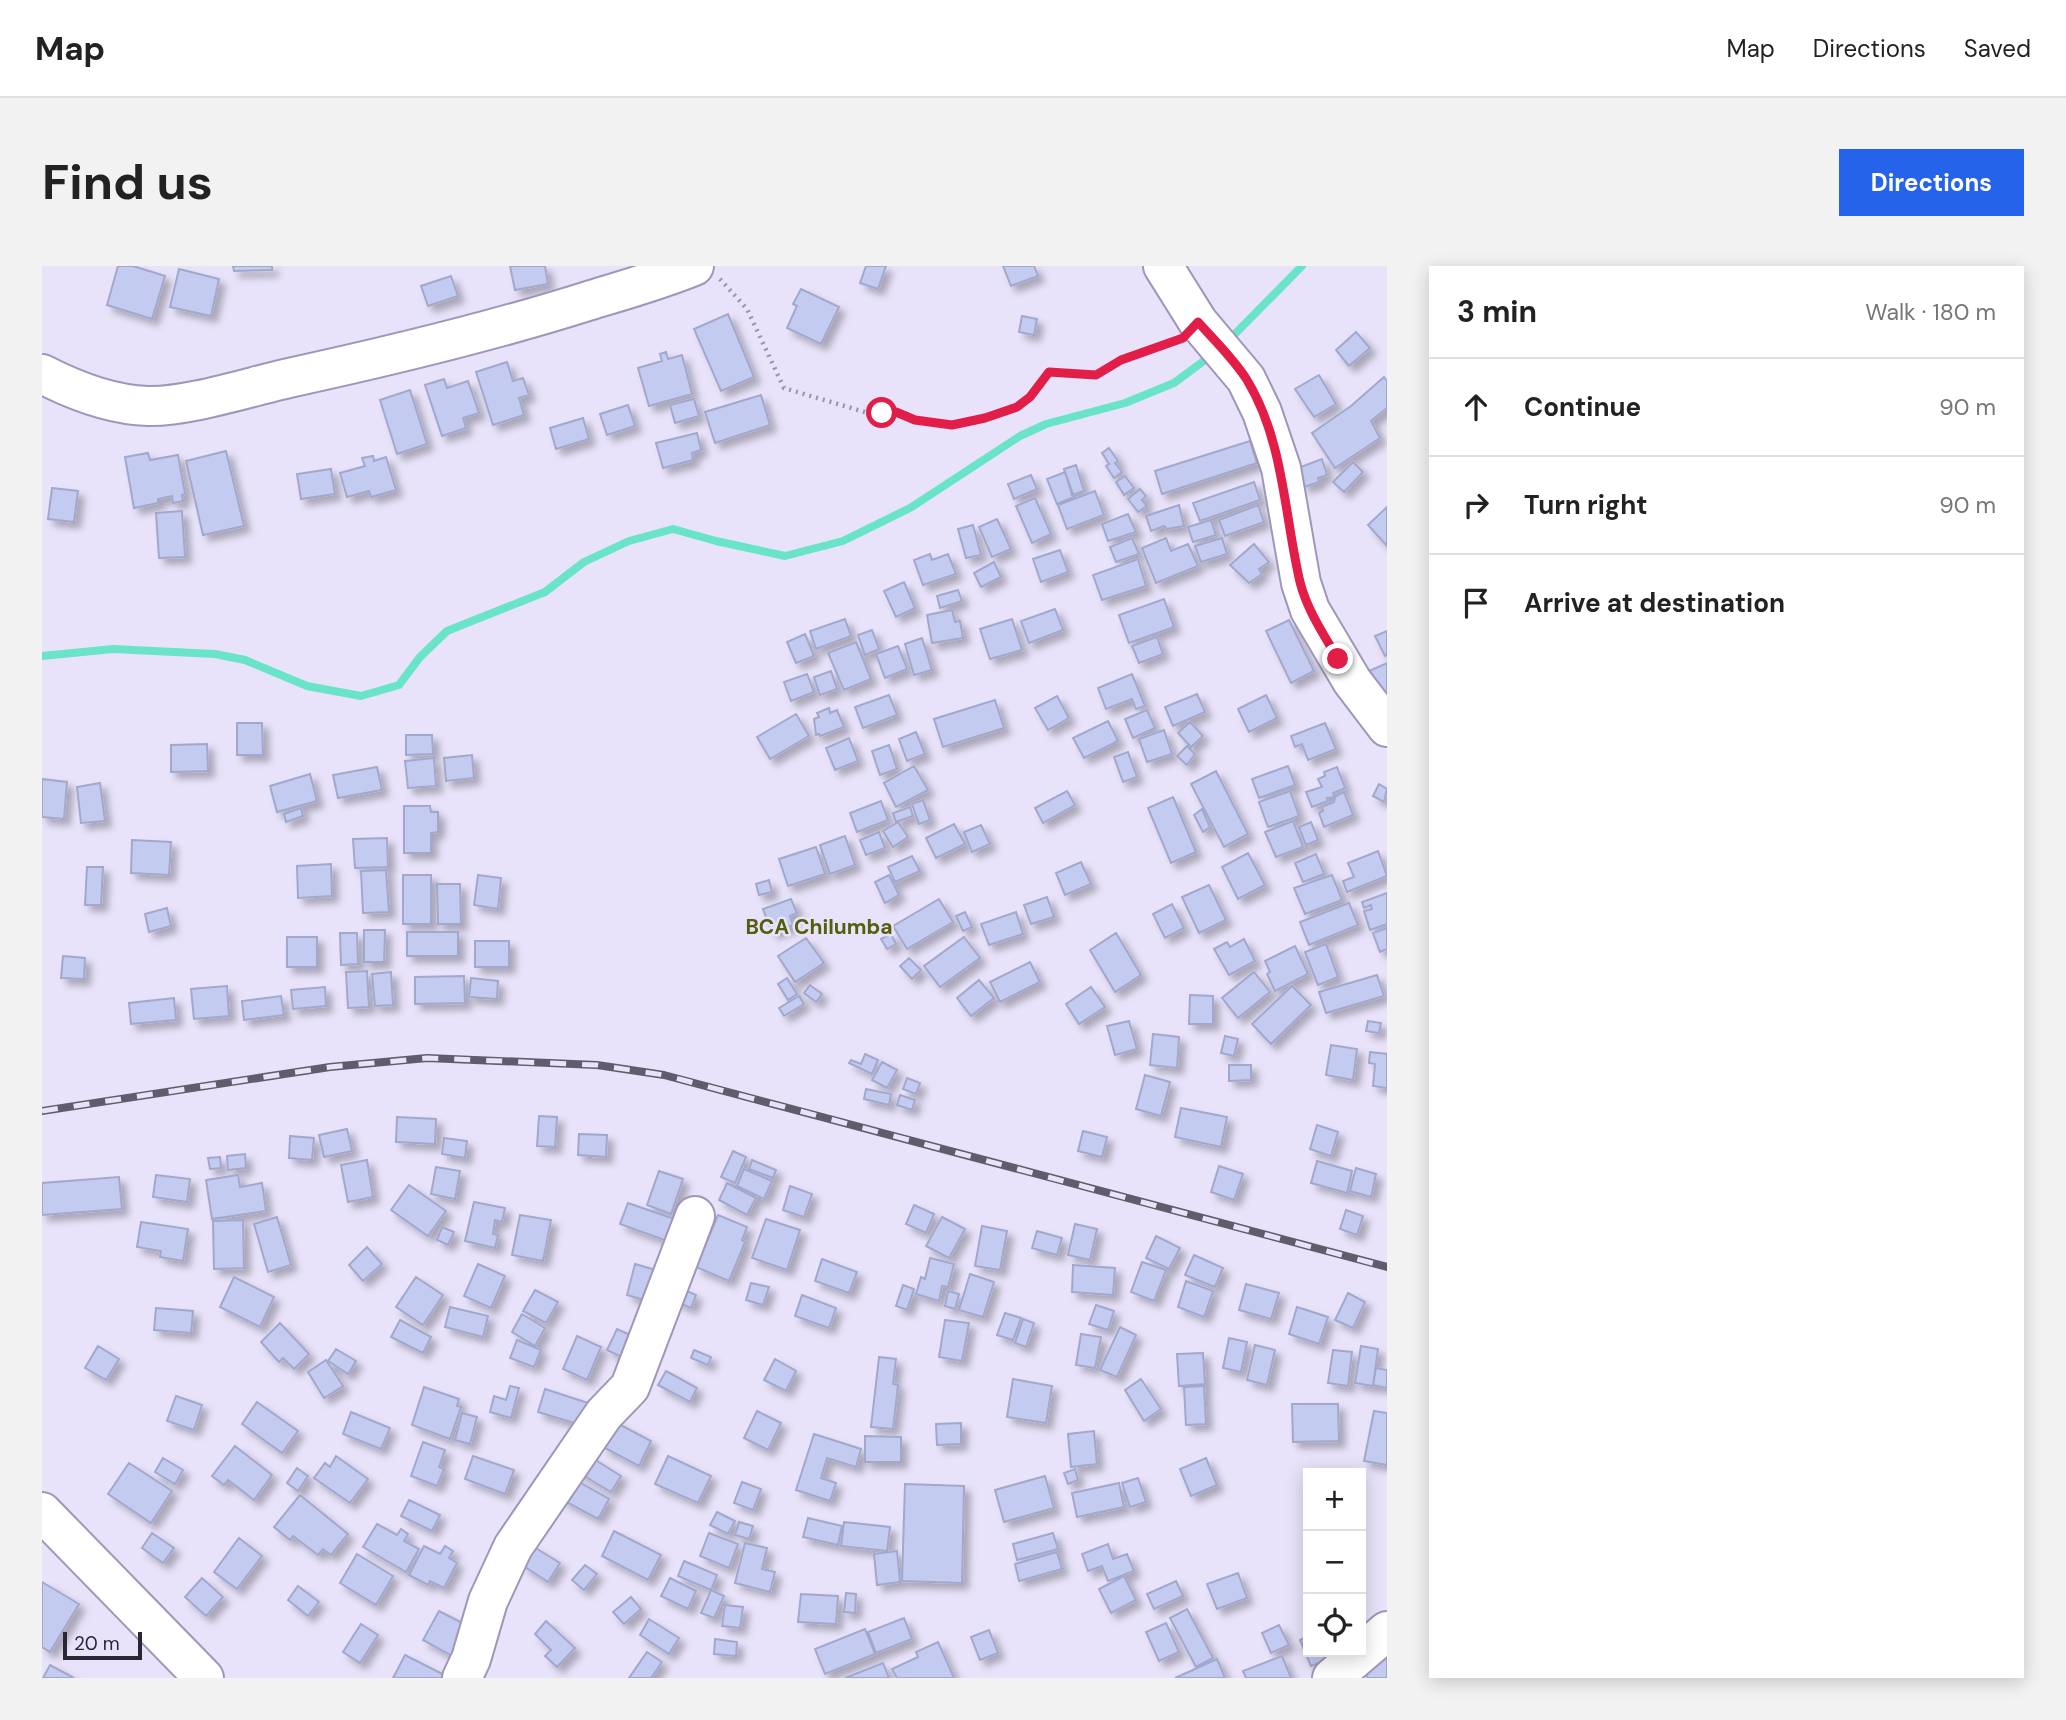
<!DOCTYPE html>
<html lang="en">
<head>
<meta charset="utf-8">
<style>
	body { margin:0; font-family:"DM Sans",sans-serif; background:#f2f2f2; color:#222 }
	.controls { position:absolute; right:21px; bottom:21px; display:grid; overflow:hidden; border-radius:0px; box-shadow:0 4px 18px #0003 }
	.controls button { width:63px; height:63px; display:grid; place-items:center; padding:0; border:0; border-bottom:2px solid #e0e0e0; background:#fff; color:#222; font:35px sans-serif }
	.scale { position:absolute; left:21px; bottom:18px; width:79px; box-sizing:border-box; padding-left:7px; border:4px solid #2a2634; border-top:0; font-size:19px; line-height:24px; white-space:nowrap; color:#2a2634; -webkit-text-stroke:5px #e8e3fa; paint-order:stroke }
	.stop { position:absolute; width:21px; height:21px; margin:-16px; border:5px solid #e11d48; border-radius:50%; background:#fff }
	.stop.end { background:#e11d48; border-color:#fff; box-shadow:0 2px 7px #0008 }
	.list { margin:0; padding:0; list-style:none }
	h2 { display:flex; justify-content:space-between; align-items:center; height:91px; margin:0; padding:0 28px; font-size:30px }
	h2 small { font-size:23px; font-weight:400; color:#767676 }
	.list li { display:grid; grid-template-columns:46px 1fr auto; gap:21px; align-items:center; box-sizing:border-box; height:98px; padding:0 28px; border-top:2px solid #e0e0e0 }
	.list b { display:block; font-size:26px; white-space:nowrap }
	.list em { font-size:23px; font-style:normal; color:#767676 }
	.icon { flex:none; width:38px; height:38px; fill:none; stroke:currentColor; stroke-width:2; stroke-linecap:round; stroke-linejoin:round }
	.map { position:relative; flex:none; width:1345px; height:1412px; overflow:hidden; border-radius:0px }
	header { display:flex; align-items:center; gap:42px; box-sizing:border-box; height:98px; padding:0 35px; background:#fff; border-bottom:2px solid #e0e0e0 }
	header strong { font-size:33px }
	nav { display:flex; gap:38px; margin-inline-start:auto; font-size:24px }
	.intro { display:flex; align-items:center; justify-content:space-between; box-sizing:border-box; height:168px; padding:0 42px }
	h1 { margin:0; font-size:49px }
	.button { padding:18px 32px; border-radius:0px; background:#2563eb; color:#fff; font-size:24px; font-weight:700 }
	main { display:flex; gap:42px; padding:0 42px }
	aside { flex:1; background:#fff; border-radius:0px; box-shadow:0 4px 18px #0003 }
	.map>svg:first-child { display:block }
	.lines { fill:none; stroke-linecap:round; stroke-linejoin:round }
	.stream { stroke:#6ae4c9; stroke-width:8 }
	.building { fill:#c4cbf1; stroke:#a2a8cc; stroke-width:2; filter:url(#shadow) }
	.minor-casing { stroke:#9f96b9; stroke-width:42 }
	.path { stroke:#9994a8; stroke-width:4.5; stroke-dasharray:2 5; stroke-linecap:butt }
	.minor { stroke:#fff; stroke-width:38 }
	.rail-casing { stroke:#605c6c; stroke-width:8 }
	.rail { stroke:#e8e3fa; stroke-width:5; stroke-dasharray:16; stroke-linecap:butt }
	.route { stroke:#e11d48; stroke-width:9 }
	.labels { text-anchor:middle; stroke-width:5; stroke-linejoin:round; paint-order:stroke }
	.quarter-label { font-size:21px; font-weight:bold; fill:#555e0c; stroke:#e8e3fa }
</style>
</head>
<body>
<header>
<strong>Map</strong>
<nav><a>Map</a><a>Directions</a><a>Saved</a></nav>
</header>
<div class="intro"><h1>Find us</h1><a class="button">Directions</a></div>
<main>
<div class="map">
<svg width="1345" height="1412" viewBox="0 0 1345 1412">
	<defs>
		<filter id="shadow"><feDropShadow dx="6" dy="6" stdDeviation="3.5" flood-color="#0004"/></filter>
	</defs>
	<rect width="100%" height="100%" fill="#e8e3fa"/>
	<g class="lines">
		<path class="stream" d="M1186,75L1260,0
			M0,390L71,383L173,388L203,394L265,420L319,430L357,419L378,391L405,365L503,326L542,296L587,275L631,263L674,275L743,290L801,275L868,242L978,170L1004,158L1083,137L1132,117L1171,88"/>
	</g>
	<path class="building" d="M76,0H91L123,10L110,53L65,39Z
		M191,0H230V4L192,5Z
		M468,0H503L506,18L473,24Z
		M824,0H844L836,23L818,17Z
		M961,0H992L996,10L969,20Z
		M137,3L177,13L169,50L128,41Z
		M409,10L416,30L386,40L379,20Z
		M759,23L797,41L779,78L745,62L755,40L751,38Z
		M686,48L712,111L679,125L652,63Z
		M980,50L995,53L992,69L977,66Z
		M1314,66L1328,82L1307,100L1294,84Z
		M624,86L626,93L640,89L650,128L607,140L596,102L620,95L618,88Z
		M465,96L471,115L481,112L487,129L477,132L482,149L451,159L434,106Z
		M1277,109L1294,138L1272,151L1253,123Z
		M1342,111L1345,115V142L1329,155L1338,172L1293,202L1270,167L1309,140Z
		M402,113L405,122L426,115L437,147L421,152L424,162L400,170L383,119Z
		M368,124L385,178L355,188L338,134Z
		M719,129L728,159L673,177L663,146Z
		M652,133L657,150L633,157L628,139Z
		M586,139L593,160L565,169L558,148Z
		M541,152L547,173L514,183L508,162Z
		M655,167L659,184L650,187L651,194L621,202L614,177Z
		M1208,175L1215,197L1120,228L1113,205Z
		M1067,182L1076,195L1073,197L1080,206L1072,212L1064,200L1067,198L1060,187Z
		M184,185L202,260L161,269L144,195Z
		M106,187L108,194L136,189L143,228L140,229L141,235L131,237L130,230L116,233V237L92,242L83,191Z
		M331,190L332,195L344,191L354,224L329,231L327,225L305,231L298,207L323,200L320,192Z
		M1280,193L1285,209L1276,212L1277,216L1262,221L1256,202Z
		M1311,196L1321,206L1302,226L1291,216Z
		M1034,199L1042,225L1030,229L1022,203Z
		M289,203L293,228L259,233L255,208Z
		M1023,206L1032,231L1015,238L1005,213Z
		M989,209L995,223L972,233L966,218Z
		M1083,210L1092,222L1082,229L1074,216Z
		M1212,216L1218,234L1158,255L1151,237Z
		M10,222L36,225L32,256L6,253Z
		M1098,223L1104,230L1100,234L1105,240L1096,246L1086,233Z
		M1053,225L1062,249L1025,263L1016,239Z
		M993,232L1009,268L990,277L974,240Z
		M1137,239L1142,260L1125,263L1122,260L1109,265L1104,250Z
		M1216,239L1222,256L1183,270L1177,254Z
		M1345,241V280L1326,259Z
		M140,245L143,291L117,292L114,247Z
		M1086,248L1094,266L1066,275L1060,258Z
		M955,253L969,283L950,291L937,261Z
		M1169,254L1174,269L1151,276L1146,261Z
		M931,259L939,289L924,292L916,263Z
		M1090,272L1097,288L1074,296L1068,281Z
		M1124,272L1129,285L1146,278L1156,300L1114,317L1100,282Z
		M1180,272L1185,288L1159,296L1153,280Z
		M1212,278L1227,296L1217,303L1220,308L1207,317L1188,299Z
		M1018,284L1026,306L999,316L991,293Z
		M888,288L890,294L906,288L914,308L881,319L872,294Z
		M1096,293L1104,320L1060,334L1051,309Z
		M952,296L959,311L939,321L932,307Z
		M862,316L873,342L854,351L842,325Z
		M916,324L920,335L898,342L895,330Z
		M1122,333L1132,361L1087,377L1077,349Z
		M1013,343L1021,364L987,377L979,355Z
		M910,344L913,356L918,355L921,372L890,377L885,349Z
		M803,353L809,370L774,383L768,365Z
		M970,353L980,384L948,393L938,363Z
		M1247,354L1272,405L1249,417L1224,365Z
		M830,364L837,383L823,389L816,369Z
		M1345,365V389L1343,390L1333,370Z
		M763,368L772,390L754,397L745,376Z
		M1115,371L1121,388L1097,397L1090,380Z
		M880,372L890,404L872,409L863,378Z
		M814,376L829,413L802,424L786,387Z
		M856,380L865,403L843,412L834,388Z
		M1345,397V433L1325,406Z
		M789,405L795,423L778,429L772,411Z
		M765,408L772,426L749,435L742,416Z
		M1090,408L1103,440L1094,443L1090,433L1064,443L1056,422Z
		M1155,428L1163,446L1131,460L1123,441Z
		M847,429L855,449L821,462L813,441Z
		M1224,429L1235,452L1207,466L1196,443Z
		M1015,430L1027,452L1006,464L993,442Z
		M953,434L962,462L901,481L892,453Z
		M787,442L788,447L795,444L802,461L778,470L777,468L774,469L772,453L777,451L775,447Z
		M1105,444L1113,462L1091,472L1083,453Z
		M754,448L767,470L728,493L715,471Z
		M1066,455L1076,475L1042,492L1031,472Z
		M1148,456L1161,470L1149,481L1136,467Z
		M195,457H220L221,489H195Z
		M1283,457L1294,483L1266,494L1260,478L1253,481L1249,470Z
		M1122,464L1130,488L1105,496L1097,473Z
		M874,466L883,488L865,495L857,473Z
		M364,469H390L391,488L364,489Z
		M807,472L816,495L793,504L784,482Z
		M165,478L166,505L129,506V479Z
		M847,479L855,503L838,509L830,485Z
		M1145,480L1153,488L1145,499L1135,490Z
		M1086,486L1095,511L1081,516L1072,491Z
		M430,489L432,512L404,515L402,492Z
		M392,492L394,520L366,522L363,495Z
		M872,500L886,524L854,541L842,517Z
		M1246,500L1253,519L1217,532L1210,513Z
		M335,501L340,524L296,532L291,509Z
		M1295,501L1303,522L1291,527L1293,531L1285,532L1286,535L1270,541L1264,526L1280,521L1276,513L1283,510L1282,506Z
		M1174,505L1206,568L1182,581L1149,518Z
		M268,508L275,535L235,546L228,520Z
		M0,513L25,516L22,553L0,551Z
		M58,517L63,555L39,557L35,521Z
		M1337,518L1345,523L1342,536L1331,530Z
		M1025,525L1033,539L1001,557L993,542Z
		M1248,525L1257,550L1226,561L1217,536Z
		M1302,526L1311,549L1282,561L1277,547L1281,545L1280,541L1292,536L1293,531Z
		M1131,531L1154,586L1129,597L1106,542Z
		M881,534L888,554L877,558L870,538Z
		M839,535L846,554L815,566L808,547Z
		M362,540H388L389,546H396V566L389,567V587H362Z
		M868,541L871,550L854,556L851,547Z
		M259,542L261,550L244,556L242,548Z
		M1160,543L1168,561L1161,566L1152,549Z
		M1251,555L1261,581L1234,591L1223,566Z
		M856,556L866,571L851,581L841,565Z
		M1269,556L1276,574L1264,579L1257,561Z
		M912,558L923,578L894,592L884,572Z
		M939,559L948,578L930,586L922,566Z
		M837,566L843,582L824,589L818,574Z
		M803,570L813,599L788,608L778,579Z
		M345,572L346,601L313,602L311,573Z
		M90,574L129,576L127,609L89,607Z
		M774,581L783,608L746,620L737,593Z
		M1336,585L1345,610L1305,626L1301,615L1312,611L1306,597Z
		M1206,587L1223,619L1196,633L1180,601Z
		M1274,588L1282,608L1261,616L1253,597Z
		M870,590L878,605L853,616L846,601Z
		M1039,596L1049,618L1023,629L1014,607Z
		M289,598L290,630L256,632L255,600Z
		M45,601H61L59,639H43Z
		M344,604L347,646L321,647L319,605Z
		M361,609H389V658H361Z
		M436,609L459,612L456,643L432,639Z
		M847,609L857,629L843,637L833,616Z
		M1290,609L1300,634L1263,648L1252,622Z
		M727,614L730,626L717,629L714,618Z
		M395,618H418L419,658H396Z
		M1167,619L1184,654L1157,667L1140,631Z
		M1345,627V658L1328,664L1322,645L1330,643L1329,639L1322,642L1320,636Z
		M1005,631L1012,651L989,658L982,639Z
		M749,633L755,647L748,650L751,659L730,667L721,643Z
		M897,633L911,656L865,683L851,660Z
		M1307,637L1316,659L1267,679L1258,656Z
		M1130,638L1142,662L1123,672L1111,648Z
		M125,642L129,660L107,666L103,648Z
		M923,646L930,661L921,665L914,650Z
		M974,646L981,668L947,679L939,658Z
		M1345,662V683L1338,686L1331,667Z
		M322,664H343L342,696H322Z
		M365,666H416V690H365Z
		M298,667H315L316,698L299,699Z
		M1074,667L1099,709L1073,726L1048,684Z
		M849,668L854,678L845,683L839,673Z
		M245,671H275V701H245Z
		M922,671L938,692L898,721L882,700Z
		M764,672L782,697L753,716L736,690Z
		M1202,673L1213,695L1187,709L1172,683L1185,676L1188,681Z
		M433,675H467V701H433Z
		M1284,678L1296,711L1276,719L1263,686Z
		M1253,680L1266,708L1233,725L1225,708L1228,706L1223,695Z
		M21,690L43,692L42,713L19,712Z
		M867,692L879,704L870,713L858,700Z
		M988,696L998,716L958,736L948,716Z
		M325,705L327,741L306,742L304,706Z
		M349,706L351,739L333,740L330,708Z
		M1212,706L1228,726L1196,752L1180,732Z
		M1335,709L1342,730L1284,747L1277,726Z
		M422,710L423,737L373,738V711Z
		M429,712L456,715L455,733L427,731Z
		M745,712L755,728L746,734L736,718Z
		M937,714L952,732L929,750L915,732Z
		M768,719L780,728L774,736L762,727Z
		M185,720L187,750L152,753L149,723Z
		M1250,720L1269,739L1229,778L1210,758Z
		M283,721L284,740L251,743L249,724Z
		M1049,721L1063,741L1037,758L1024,738Z
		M1148,729L1171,730V758H1147Z
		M239,730L242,749L202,754L200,735Z
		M757,730L762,738L742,750L737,742Z
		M132,732L134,754L89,758L87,737Z
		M1087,755L1095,783L1073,789L1065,760Z
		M1326,755L1339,757L1337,767L1324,765Z
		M1111,768L1137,771L1135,802L1108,799Z
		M1183,770L1196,773L1192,790L1179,787Z
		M1289,779L1315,783L1311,814L1284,809Z
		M1328,786L1345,788V822L1331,820L1333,798L1327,797Z
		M823,788L836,794L830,808L807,797L809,794L819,798Z
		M840,796L855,804L845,822L830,814Z
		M1187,799H1209V814L1187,815Z
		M1103,809L1128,816L1119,850L1094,843Z
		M865,812L878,817L874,828L861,823Z
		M824,823L849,828L847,839L822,833Z
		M858,829L873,834L870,844L855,839Z
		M1139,842L1185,851L1179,881L1133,871Z
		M497,850L515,851L513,881L495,880Z
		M355,851L394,853L393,878L354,876Z
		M1275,859L1296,866L1289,890L1268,883Z
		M305,863L310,885L282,891L277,869Z
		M1041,865L1065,871L1060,891L1036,885Z
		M537,868L565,869L564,891L536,889Z
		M248,870L272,872L270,894L247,892Z
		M402,872L425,875L423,892L400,888Z
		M691,885L704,891L693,917L679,911Z
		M203,888L204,902L186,904L185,890Z
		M178,891L179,902L168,903L166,892Z
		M325,894L331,931L306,936L299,899Z
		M710,894L734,904L731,912L707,903Z
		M1275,895L1310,905L1305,927L1269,917Z
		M1177,900L1201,908L1192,934L1169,926Z
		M394,901L418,905L413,933L389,928Z
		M1314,902L1334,908L1329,931L1308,925Z
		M702,903L730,915L722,933L695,920Z
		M617,905L641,913L629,948L605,939Z
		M114,909L148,913L145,936L111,931Z
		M196,909L198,921L220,917L224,945L170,953L164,914Z
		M77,911L80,943L0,949V917Z
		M685,917L714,932L705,949L677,934Z
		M367,919L404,945L386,970L349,944Z
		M748,920L770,928L762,951L741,944Z
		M432,936L463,942L460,956L453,954L451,968L456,969L453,982L423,975Z
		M586,937L635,954L628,976L578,958Z
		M872,939L892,948L884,967L864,958Z
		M1304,944L1321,950L1315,969L1298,963Z
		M478,949L509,954L501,995L470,989Z
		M676,949L705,961L700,974L703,976L687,1015L654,1001Z
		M235,951L249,999L226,1006L212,958Z
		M900,951L923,963L907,992L884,980Z
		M724,953L758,964L745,1004L710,992Z
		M201,954L202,1002L172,1003L171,955Z
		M99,956L146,963L141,995L118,991L119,985L95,981Z
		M1033,958L1055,963L1048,994L1026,989Z
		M940,960L965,965L958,1004L933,1000Z
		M400,961L412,966L406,979L395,974Z
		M995,965L1020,972L1015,989L990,982Z
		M1114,970L1138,982L1127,1003L1104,992Z
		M325,981L340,998L321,1015L307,999Z
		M1152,989L1181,1002L1173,1021L1143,1009Z
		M888,992L912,998L906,1021L900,1020L897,1035L874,1028L879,1011L883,1013Z
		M780,993L815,1006L807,1027L773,1015Z
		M1100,996L1124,1004L1112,1035L1089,1026Z
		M436,998L463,1010L449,1042L422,1030Z
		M593,998L617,1005L609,1036L585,1029Z
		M1031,999L1073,1002L1071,1029L1030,1026Z
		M928,1008L952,1016L941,1051L917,1044Z
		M192,1011L232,1031L218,1061L178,1041Z
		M374,1011L401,1029L381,1059L354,1041Z
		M1144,1015L1171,1025L1162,1051L1136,1041Z
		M709,1017L727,1021L721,1039L704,1034Z
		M1204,1018L1237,1027L1229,1053L1197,1044Z
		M861,1019L872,1023L865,1044L854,1040Z
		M636,1021L654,1029L649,1042L631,1034Z
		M493,1024L516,1036L504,1057L481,1045Z
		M906,1025L917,1028L913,1043L903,1040Z
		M1306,1027L1323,1036L1311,1062L1293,1054Z
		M760,1029L794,1042L787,1062L753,1050Z
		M1054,1039L1072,1045L1066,1064L1047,1058Z
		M408,1041L446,1050L441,1071L403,1061Z
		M1255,1041L1286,1051L1277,1078L1247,1068Z
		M114,1042L151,1045L149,1067L112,1064Z
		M963,1047L979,1052L971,1074L955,1069Z
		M480,1048L503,1062L493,1080L470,1066Z
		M981,1053L992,1057L984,1081L973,1077Z
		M358,1054L389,1071L381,1087L349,1071Z
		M903,1054L927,1057L920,1095L897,1091Z
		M238,1057L267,1088L252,1103L241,1092L237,1096L219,1076Z
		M1078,1061L1094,1069L1075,1111L1058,1104Z
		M575,1063L597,1073L588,1095L565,1084Z
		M1039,1068L1059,1071L1053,1102L1034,1099Z
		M535,1070L559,1081L545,1114L521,1103Z
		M1187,1072L1205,1076L1199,1106L1181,1102Z
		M475,1074L499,1084L492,1101L468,1092Z
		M1213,1079L1233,1084L1225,1119L1205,1114Z
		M56,1080L77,1093L64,1114L43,1102Z
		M1319,1080L1336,1083L1331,1120L1313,1117Z
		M294,1083L314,1095L306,1108L286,1095Z
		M652,1084L669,1091L666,1099L649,1092Z
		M1291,1084L1310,1086L1306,1120L1286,1117Z
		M1161,1087L1163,1118L1137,1120L1135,1088Z
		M837,1091L854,1093L851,1118L856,1119L851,1163L829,1161Z
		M733,1093L754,1105L744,1125L722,1114Z
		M284,1094L301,1120L282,1132L266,1106Z
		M1334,1102L1345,1104V1122L1331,1119Z
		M624,1105L655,1122L648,1136L616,1119Z
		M971,1113L1010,1120L1004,1157L965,1151Z
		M1099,1113L1119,1143L1102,1155L1083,1124Z
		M468,1120L477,1122L469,1152L448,1146L452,1130L464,1134Z
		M1162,1120L1164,1158L1144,1159L1142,1121Z
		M382,1121L417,1133L415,1140L419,1141L408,1173L370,1159Z
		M503,1123L549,1138L542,1160L496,1146Z
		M134,1130L160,1139L152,1164L125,1155Z
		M215,1136L256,1165L240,1187L200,1158Z
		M1250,1138H1296L1297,1175L1251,1176Z
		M715,1145L739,1157L726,1184L702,1172Z
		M1332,1145L1345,1147V1199L1322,1195Z
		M309,1146L348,1162L339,1183L301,1168Z
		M420,1147L435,1151L428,1178L413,1174Z
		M573,1156L609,1175L597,1200L561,1181Z
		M919,1157V1178L895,1179L894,1158Z
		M1052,1165L1055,1198L1029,1201L1026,1168Z
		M772,1168L819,1183L814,1201L785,1192L779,1212L794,1217L788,1235L754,1224Z
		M823,1170L859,1171V1196H823Z
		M381,1176L403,1184L397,1201L402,1203L395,1220L369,1210Z
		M193,1180L230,1209L212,1234L186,1214L182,1219L170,1210Z
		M544,1188L579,1210L569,1226L534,1205Z
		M294,1190L326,1213L308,1237L272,1212L283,1197L288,1201Z
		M431,1190L472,1204L463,1228L423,1213Z
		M626,1190L669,1210L656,1237L613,1218Z
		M121,1192L141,1204L133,1218L113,1206Z
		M1164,1192L1175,1219L1149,1230L1138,1203Z
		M87,1197L130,1225L109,1257L66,1228Z
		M255,1202L266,1210L256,1225L245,1217Z
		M1033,1203L1036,1214L1026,1218L1022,1207Z
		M1003,1210L1012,1242L962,1256L953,1224Z
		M530,1212L567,1233L556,1253L519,1233Z
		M1096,1212L1104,1236L1088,1241L1080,1217Z
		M700,1216L719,1223L711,1244L692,1237Z
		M1077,1217L1082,1241L1035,1251L1030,1227Z
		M863,1218L922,1220L920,1317L860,1315Z
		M258,1229L306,1268L289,1289L281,1283L276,1289L251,1270L248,1274L232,1261Z
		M367,1234L398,1249L390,1265L359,1250Z
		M675,1246L693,1255L686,1268L668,1259Z
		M766,1252L800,1260L796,1279L761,1271Z
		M697,1256L711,1260L707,1273L693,1269Z
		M802,1256L848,1261L845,1285L799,1280Z
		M335,1258L355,1269L359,1263L366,1268L362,1275L377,1283L364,1306L321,1281Z
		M572,1265L619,1289L606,1314L560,1290Z
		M110,1267L132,1282L121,1297L100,1282Z
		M667,1267L696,1278L687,1302L658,1290Z
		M1011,1267L1016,1283L975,1294L971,1278Z
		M197,1272L220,1290L195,1323L172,1306Z
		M703,1277L725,1282L720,1303L733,1306L728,1326L693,1317Z
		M1066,1278L1071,1293L1085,1288L1092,1305L1066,1315L1060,1300L1046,1305L1040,1288Z
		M382,1280L398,1288L403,1280L411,1285L407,1292L415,1297L402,1322L388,1315L386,1319L367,1309Z
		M492,1281L518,1297L506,1316L480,1299Z
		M855,1285L858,1316L835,1319L832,1288Z
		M1015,1286L1020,1303L977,1315L973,1298Z
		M315,1288L351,1310L334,1339L298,1317Z
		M642,1295L675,1309L669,1324L636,1310Z
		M543,1299L555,1308L542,1324L530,1314Z
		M1196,1307L1205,1332L1175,1343L1165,1318Z
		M1082,1310L1094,1334L1069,1347L1057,1323Z
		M160,1312L181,1331L164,1350L143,1331Z
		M628,1312L654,1325L646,1343L619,1330Z
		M1134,1315L1141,1330L1112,1343L1105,1328Z
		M0,1316L37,1338L8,1386L0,1381Z
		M256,1320L277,1336L266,1350L246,1334Z
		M669,1324L682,1330L672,1352L659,1347Z
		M804,1327L814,1328L813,1347L802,1346Z
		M759,1328L796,1330L794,1358L756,1356Z
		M589,1331L599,1343L582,1358L571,1346Z
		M683,1339L701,1341L698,1362L680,1360Z
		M1145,1343L1171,1392L1154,1401L1128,1352Z
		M397,1345L426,1360L410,1390L381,1374Z
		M862,1352L870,1373L834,1387L826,1366Z
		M607,1353L637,1372L627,1388L598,1369Z
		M504,1355L533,1382L515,1401L503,1390L509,1384L493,1368Z
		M1124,1357L1137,1386L1117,1395L1104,1366Z
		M319,1358L336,1369L318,1397L301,1386Z
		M1237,1359L1247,1379L1229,1387L1220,1367Z
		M823,1363L833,1388L783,1408L773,1383Z
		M947,1364L956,1387L938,1394L929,1371Z
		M1266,1370V1386H1285L1288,1393L1269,1400L1258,1374Z
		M673,1373L695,1376L694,1390L672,1388Z
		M896,1376L912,1412H855L850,1403L876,1391L874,1386Z
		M605,1386L620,1396L609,1412H587Z
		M363,1389L408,1412H351Z
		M1240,1390L1249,1412H1204L1201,1405Z
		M1345,1392V1412H1326L1323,1408Z
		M1175,1393L1183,1412H1133Z
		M841,1397L847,1412H803Z
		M8,1399L32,1412H1Z"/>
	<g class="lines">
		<g class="minor-casing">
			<path id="minor" d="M1121,0L1156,56L1204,113L1220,146L1239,202L1259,317L1268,344L1310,415L1345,461
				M0,108C33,125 69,139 106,140C146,141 207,121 247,112C348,90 448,66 546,35C582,24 618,14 652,0
				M0,1246L162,1412
				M420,1412L429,1393L446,1335L471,1281L562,1148L588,1121L653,950
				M1290,1412L1345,1365"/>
		</g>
		<path class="path" d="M678,13L705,43L742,122L826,147L854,146L873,154L910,159L943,152L975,141L988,131L1007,106L1053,109L1079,94L1131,75"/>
		<use href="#minor" class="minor"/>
		<g class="rail-casing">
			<path id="rail" d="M0,845L288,801L385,792L555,799L622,809L1345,1001"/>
		</g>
		<use href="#rail" class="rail"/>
	</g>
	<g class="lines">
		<path class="route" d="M840,147L854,146L873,154L910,159L943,152L975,141L988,131L1007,106L1054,109L1079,94L1141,72L1156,56C1172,74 1192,93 1205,114C1242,175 1242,248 1258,316C1265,344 1282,369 1296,393"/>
	</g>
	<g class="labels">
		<g class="quarter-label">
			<text x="777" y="668">BCA Chilumba</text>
		</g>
	</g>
</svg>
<div class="controls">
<button>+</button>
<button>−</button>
<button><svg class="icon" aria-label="locate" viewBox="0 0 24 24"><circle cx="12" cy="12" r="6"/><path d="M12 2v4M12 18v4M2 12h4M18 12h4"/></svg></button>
</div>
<div class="scale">20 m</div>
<div class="stop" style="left:840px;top:147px"></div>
<div class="stop end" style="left:1296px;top:393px"></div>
</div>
<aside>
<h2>3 min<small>Walk · 180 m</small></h2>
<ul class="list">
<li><svg class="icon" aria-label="ahead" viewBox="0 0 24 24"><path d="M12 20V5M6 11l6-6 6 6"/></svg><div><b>Continue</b></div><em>90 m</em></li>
<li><svg class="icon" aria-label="right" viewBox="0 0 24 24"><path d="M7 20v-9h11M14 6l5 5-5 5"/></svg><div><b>Turn right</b></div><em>90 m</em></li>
<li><svg class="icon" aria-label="arrive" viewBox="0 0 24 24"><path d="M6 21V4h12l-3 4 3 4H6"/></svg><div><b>Arrive at destination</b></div></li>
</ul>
</aside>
</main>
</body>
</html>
